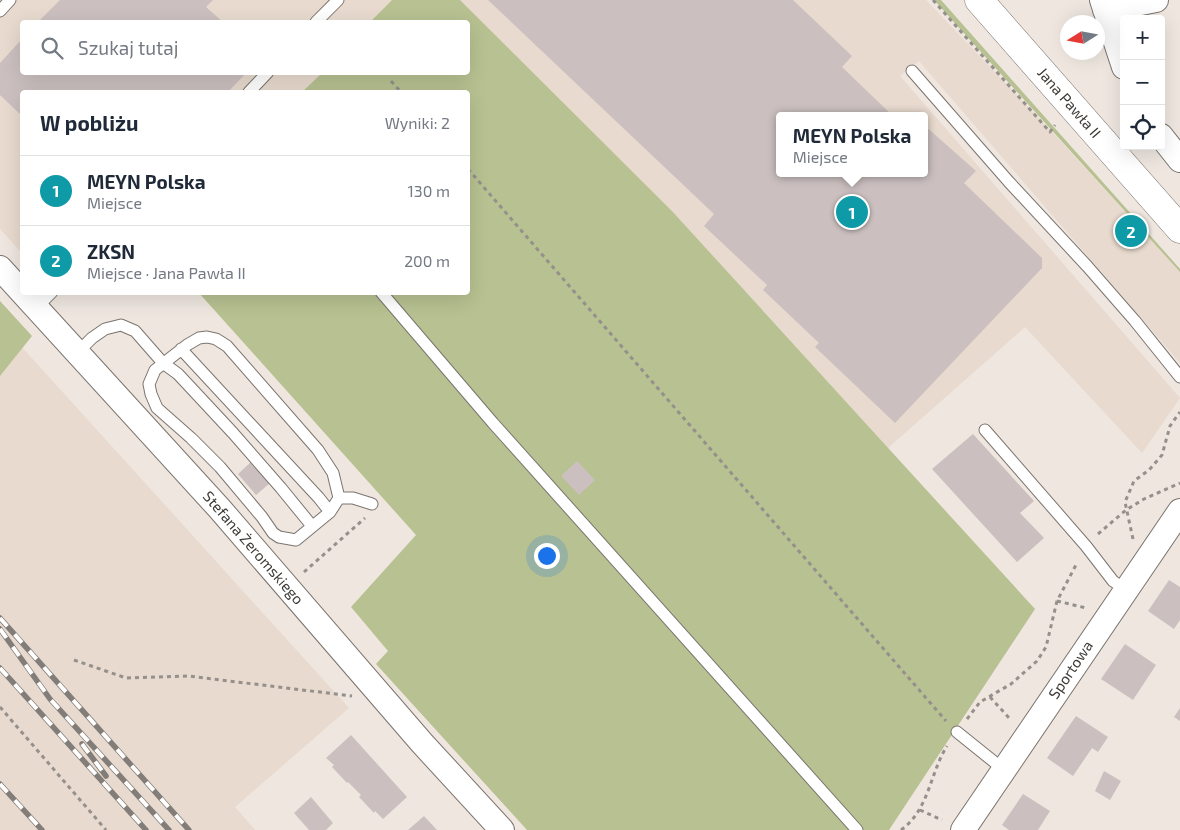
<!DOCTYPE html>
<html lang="pl">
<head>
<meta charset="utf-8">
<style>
	body { margin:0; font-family:"Exo 2",sans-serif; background:#f6f6f7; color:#1f2937 }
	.controls { position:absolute; right:15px; top:15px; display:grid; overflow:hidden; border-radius:5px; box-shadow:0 5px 20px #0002 }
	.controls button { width:45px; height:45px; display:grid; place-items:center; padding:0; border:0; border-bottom:1px solid #e0e1e3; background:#fff; color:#1f2937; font:25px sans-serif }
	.compass { position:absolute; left:1060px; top:15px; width:45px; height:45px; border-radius:50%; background:#fff; box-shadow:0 5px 20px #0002; rotate:259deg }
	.you { position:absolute; left:546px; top:555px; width:18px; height:18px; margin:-12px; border:4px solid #fff; border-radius:50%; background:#1a73e8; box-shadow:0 0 0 8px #1a73e833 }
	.badge { display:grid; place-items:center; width:32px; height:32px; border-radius:50%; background:#8d4623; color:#fff; font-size:16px; font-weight:700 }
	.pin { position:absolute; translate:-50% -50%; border:2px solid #fff; box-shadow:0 1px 5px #0006 }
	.popup { position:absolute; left:776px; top:112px; width:152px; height:65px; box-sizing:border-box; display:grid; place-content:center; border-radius:5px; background:#fff; filter:drop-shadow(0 1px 4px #0005); font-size:16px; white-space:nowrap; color:#747a83 }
	.popup b { font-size:19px; color:#1f2937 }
	.popup::after { content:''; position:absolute; left:50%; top:100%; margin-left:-10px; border:10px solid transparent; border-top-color:#fff }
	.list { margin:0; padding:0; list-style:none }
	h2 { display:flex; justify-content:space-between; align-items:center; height:65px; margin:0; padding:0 20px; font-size:21px }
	h2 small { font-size:16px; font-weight:400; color:#747a83 }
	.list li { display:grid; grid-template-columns:32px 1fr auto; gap:15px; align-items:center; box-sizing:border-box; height:70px; padding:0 20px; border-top:1px solid #e0e1e3 }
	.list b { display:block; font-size:19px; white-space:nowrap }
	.list p { margin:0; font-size:16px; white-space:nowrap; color:#747a83 }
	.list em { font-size:16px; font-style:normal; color:#747a83 }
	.icon { flex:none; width:28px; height:28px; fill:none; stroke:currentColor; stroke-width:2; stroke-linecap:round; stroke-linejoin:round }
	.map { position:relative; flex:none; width:1180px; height:830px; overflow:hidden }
	.search { position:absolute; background:#fff; box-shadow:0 5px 20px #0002; left:20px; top:20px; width:450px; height:55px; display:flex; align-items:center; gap:12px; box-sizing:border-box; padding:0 18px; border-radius:5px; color:#747a83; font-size:19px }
	.panel { position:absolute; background:#fff; box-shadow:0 5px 20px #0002; left:20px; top:90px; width:450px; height:205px; border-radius:5px }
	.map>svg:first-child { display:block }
	.built { fill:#e8dace; fill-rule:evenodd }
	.green { fill:#b7c191 }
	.building { fill:#cbc0bf }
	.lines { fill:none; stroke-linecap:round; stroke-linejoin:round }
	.lane-casing { stroke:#7b746e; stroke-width:13 }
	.street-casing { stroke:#7b746e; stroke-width:26 }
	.secondary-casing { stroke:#7b746e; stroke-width:29 }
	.path { stroke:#95908b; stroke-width:3; stroke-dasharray:4 4; stroke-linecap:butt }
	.lane { stroke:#fff; stroke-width:11 }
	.street { stroke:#fff; stroke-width:24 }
	.secondary { stroke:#fff; stroke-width:28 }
	.rail-casing { stroke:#827d78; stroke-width:5.5 }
	.rail { stroke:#fff; stroke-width:4; stroke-dasharray:11; stroke-linecap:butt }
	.labels { text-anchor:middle; stroke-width:5; stroke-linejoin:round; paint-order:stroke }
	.street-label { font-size:15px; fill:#3d3a37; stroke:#fff }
</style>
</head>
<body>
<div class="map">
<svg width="1180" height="830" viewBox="0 0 1180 830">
	<rect width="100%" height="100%" fill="#eee6df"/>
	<path class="built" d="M0,0H392L370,22H22V72L322,73L302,92H22V253L0,229Z
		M460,0H926L1054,134L1180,272V363L919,61L900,76L1180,398L1142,453L1025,327L888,448L672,211ZM780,116H924V173H780Z
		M0,323L349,708L235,807L255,830H0Z"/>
	<path class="green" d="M392,0H460L672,211L1035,609L889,830H527L376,664L388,651L351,607L416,535L199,293L468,292V92H302L322,73L468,72V22H370Z
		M934,0H941L1180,269V272Z
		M0,301L32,336L0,376Z"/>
	<path class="building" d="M60,0H213L206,7L223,22H38Z
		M488,0H793L852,56L842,67L893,116H780V173H924V125L976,171L964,183L1042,258V268L895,423L815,347L819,343L763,290L767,285L704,226L714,214Z
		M22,39V72H247L228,92H22V116L0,95V63Z
		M973,434L1034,501L1020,513L1044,538L1017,562L932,469Z
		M577,461L595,480L579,495L561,476Z
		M251,462L270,483L256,495L238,474Z
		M1169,580L1180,587V620L1174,629L1148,611Z
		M1125,644L1156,665L1133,700L1101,679Z
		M1180,708V721L1174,717Z
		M1076,716L1108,737L1098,752L1092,748L1073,776L1047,758Z
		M351,735L407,797L383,819L375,811L374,813L359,797L361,795L348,782L347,783L332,767L334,765L326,758Z
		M1104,771L1121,781L1110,800L1095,791Z
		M1023,794L1050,811L1038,830H1009L1002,825Z
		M311,797L333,823L326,830H309L294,813Z
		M424,816L437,830H408Z"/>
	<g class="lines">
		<g class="lane-casing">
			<path id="lane" d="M0,11L10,0
				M316,22L338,0
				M912,71L1009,182L1087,266L1135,321L1180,377
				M249,92L268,72
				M381,292L493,423L857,830
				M36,308L52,292
				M181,349L319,498L330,512
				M77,353L92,338L105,329L121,325L135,331L163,363L178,374L233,433L281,488L312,526
				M985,430L1086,546L1113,581L1126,590
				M339,498L333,473L318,450L227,346L216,339L207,337L199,338L187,345L155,370L149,384L151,394L157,408L191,438L220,467L262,517L273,533L279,537L296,540L330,512L339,498H353L372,504
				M957,732L1003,769"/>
		</g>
		<g class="street-casing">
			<path id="street" d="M1102,0L1124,67
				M1105,10L1156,0
				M1161,136L1180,160
				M0,268L219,508L422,743L502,830
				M963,830L1180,511"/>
		</g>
		<g class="secondary-casing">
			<path id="secondary" d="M979,0L1180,229"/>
		</g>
		<path class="path" d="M933,0L1050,132L1055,125
			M391,81L401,92
			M468,169L946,721
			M1098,534L1126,510L1144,499L1180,483
			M1133,539L1125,502L1134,481L1149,470L1162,455L1170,426L1180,412
			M304,572L365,518
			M1057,601L1086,608
			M74,660L126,678L188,676L352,696
			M990,697L1010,719
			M0,707L106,830
			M967,719L980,702L1011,684L1037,661L1046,647L1057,601L1077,563
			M920,810L942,820
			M901,830C929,810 930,773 947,746"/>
		<use href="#lane" class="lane"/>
		<use href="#street" class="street"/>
		<use href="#secondary" class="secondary"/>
		<g class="rail-casing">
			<path id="rail" d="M0,618L189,830
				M0,629L50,699L169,830
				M0,668L146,830
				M82,744L106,776
				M0,784L42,830"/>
		</g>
		<use href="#rail" class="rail"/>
	</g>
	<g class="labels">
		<g class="street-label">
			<text transform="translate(1069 103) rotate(49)" y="5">Jana Pawła II</text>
			<text transform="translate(253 548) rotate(49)" y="5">Stefana Żeromskiego</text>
			<text transform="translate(1071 670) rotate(-56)" y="5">Sportowa</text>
		</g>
	</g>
</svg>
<div class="controls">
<button>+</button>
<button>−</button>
<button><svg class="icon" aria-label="locate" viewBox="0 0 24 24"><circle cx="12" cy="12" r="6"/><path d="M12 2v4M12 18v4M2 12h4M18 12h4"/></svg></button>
</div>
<svg class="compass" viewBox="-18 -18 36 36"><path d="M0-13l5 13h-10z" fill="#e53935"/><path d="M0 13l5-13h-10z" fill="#747a83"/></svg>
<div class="you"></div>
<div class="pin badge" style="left:852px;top:212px;background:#0f9aa8">1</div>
<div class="popup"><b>MEYN Polska</b>Miejsce</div>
<div class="pin badge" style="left:1131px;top:231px;background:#0f9aa8">2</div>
<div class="search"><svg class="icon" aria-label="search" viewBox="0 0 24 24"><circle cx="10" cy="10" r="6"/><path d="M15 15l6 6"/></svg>Szukaj tutaj</div>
<section class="panel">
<h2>W pobliżu<small>Wyniki: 2</small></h2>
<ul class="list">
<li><span class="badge" style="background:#0f9aa8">1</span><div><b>MEYN Polska</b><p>Miejsce</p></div><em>130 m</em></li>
<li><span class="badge" style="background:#0f9aa8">2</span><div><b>ZKSN</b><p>Miejsce · Jana Pawła II</p></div><em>200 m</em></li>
</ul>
</section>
</div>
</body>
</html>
